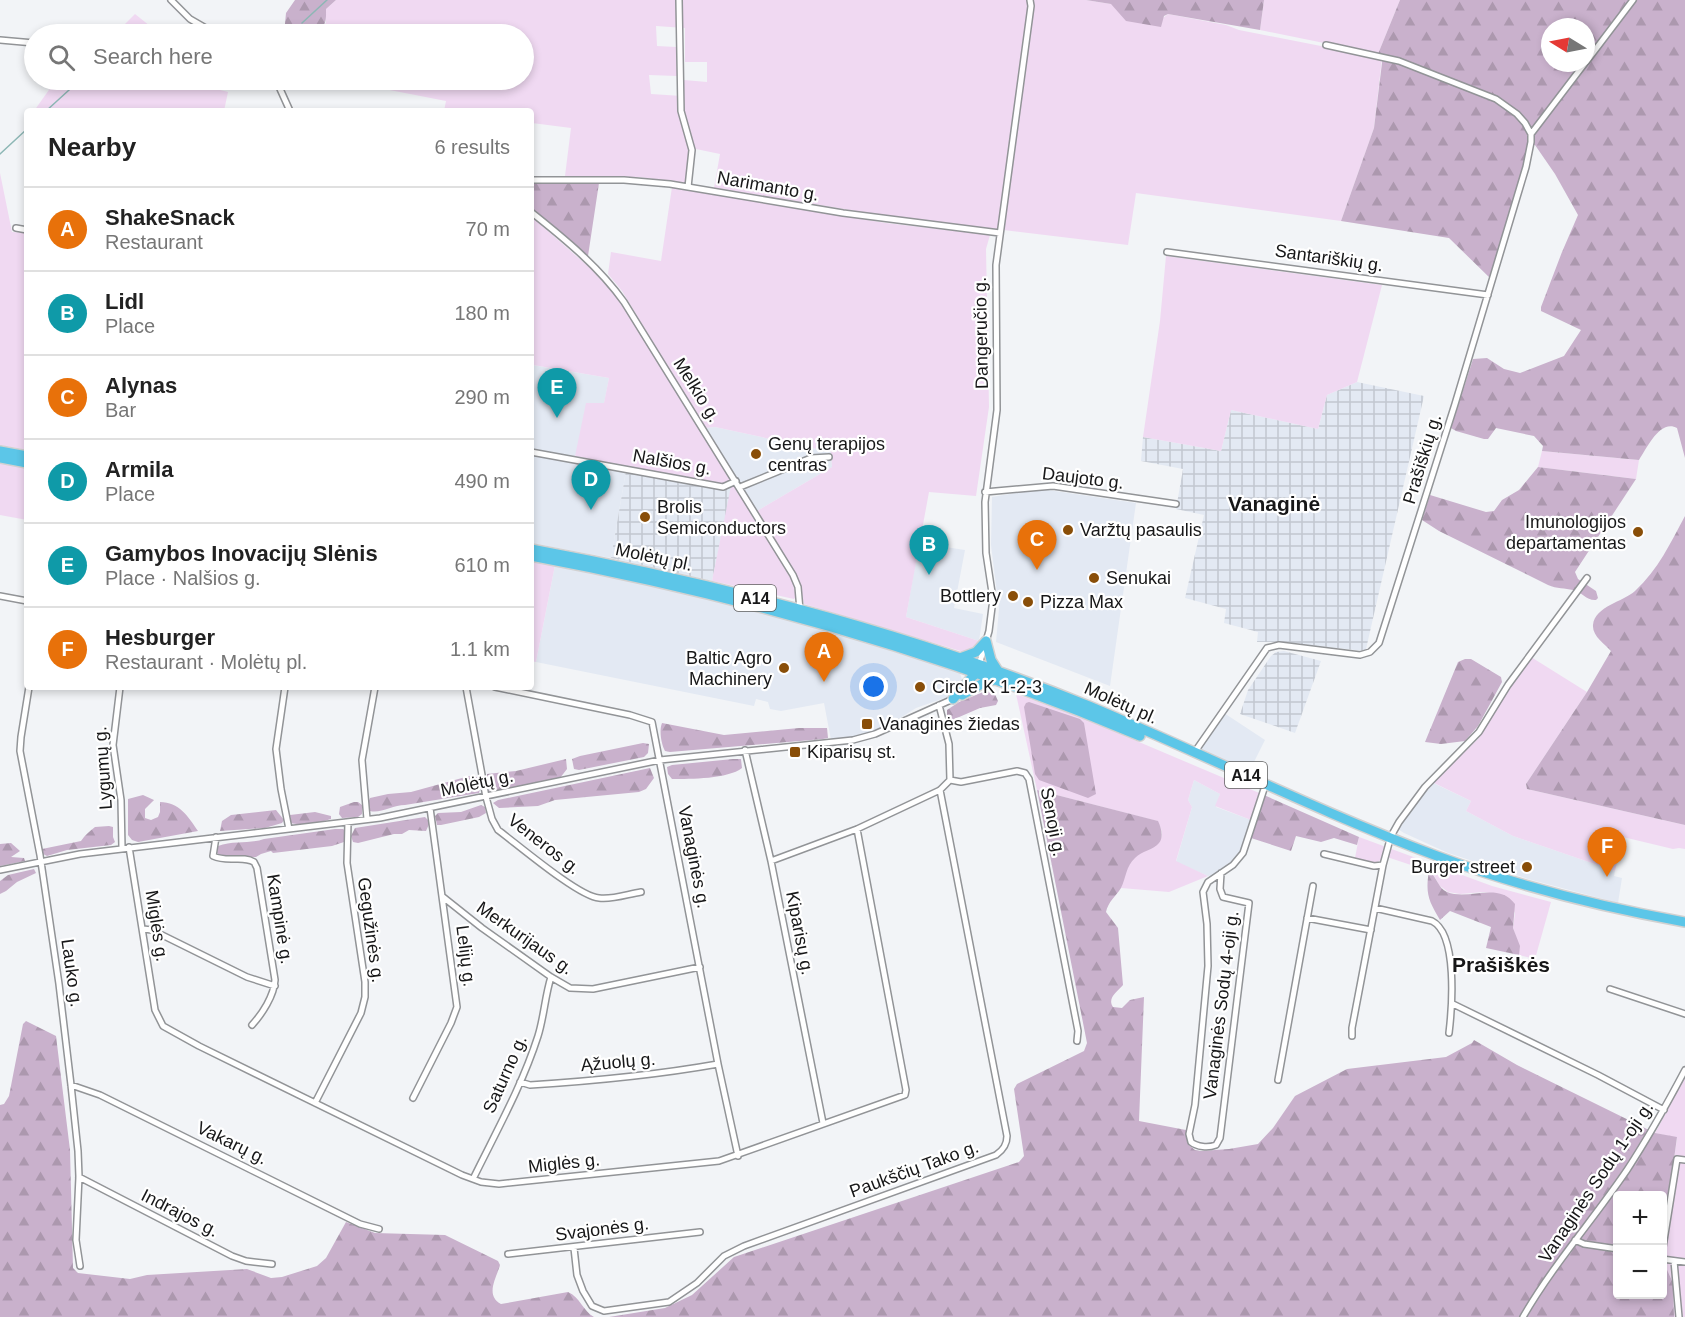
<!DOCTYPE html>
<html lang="en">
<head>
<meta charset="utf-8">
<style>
	body { margin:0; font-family:Helvetica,sans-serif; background:#f2f2f2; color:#222 }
	.controls { position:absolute; right:18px; bottom:18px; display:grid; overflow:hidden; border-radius:6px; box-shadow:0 3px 9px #0003 }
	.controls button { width:54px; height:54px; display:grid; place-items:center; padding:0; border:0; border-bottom:2px solid #e0e0e0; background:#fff; color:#222; font:30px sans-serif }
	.compass { position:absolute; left:1541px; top:18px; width:54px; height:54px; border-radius:50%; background:#fff; box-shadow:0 3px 9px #0003; rotate:280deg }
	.you { position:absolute; left:874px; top:687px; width:21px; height:21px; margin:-15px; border:4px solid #fff; border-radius:50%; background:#1a73e8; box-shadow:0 0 0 9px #1a73e833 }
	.badge { display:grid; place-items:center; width:39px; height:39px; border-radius:50%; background:#ea580c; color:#fff; font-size:20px; font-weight:700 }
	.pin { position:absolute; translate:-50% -50px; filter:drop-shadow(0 2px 3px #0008) }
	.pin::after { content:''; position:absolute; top:32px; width:21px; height:18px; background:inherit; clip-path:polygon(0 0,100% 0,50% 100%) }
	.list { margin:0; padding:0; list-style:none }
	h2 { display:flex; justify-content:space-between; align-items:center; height:78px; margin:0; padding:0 24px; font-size:26px }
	h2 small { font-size:20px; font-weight:400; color:#767676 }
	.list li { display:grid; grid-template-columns:39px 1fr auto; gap:18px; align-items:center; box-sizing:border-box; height:84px; padding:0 24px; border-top:2px solid #e0e0e0 }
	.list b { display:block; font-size:22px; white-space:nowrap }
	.list p { margin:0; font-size:20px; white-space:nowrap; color:#767676 }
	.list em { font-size:20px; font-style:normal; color:#767676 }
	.icon { flex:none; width:33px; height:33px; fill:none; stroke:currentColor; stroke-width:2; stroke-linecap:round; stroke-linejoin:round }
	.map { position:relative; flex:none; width:1685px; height:1317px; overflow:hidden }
	.search { position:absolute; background:#fff; box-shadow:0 3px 9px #0003; left:24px; top:24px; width:510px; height:66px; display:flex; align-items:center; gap:15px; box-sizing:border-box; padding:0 21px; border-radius:33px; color:#767676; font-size:22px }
	.panel { position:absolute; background:#fff; box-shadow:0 3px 9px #0003; left:24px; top:108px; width:510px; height:582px; border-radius:6px }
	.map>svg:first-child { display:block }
	.built { fill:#e3e9f3 }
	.industrial { fill:url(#industrial-grid) }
	.green { fill:#f0d9f2; fill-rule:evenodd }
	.forest { fill:url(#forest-firs); fill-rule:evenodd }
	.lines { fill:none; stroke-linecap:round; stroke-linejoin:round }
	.stream { stroke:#8db7b5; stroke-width:1.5 }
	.minor-casing { stroke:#929497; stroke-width:8 }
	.trunk-casing { stroke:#d1d1d1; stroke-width:12 }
	.minor { stroke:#fff; stroke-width:5 }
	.trunk { stroke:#5cc6e8; stroke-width:9 }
	.poi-dot { fill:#894e08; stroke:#fff; stroke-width:2 }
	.labels { text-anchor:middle; stroke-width:4.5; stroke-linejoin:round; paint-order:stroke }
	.shield { fill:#fff; stroke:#5d5d5d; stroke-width:1.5 }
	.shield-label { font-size:16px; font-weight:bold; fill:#171718 }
	.street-label { font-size:18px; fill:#171718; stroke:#fff }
	.poi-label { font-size:18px; fill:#171718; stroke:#fff; text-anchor:start }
	.quarter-label { font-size:21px; font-weight:bold; fill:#171718; stroke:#fff }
</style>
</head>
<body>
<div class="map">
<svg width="1685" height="1317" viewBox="0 0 1685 1317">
	<defs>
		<pattern id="industrial-grid" width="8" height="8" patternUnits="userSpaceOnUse" patternTransform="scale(1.5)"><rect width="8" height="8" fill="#e3e9f3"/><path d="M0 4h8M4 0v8" fill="none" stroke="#c2c7d0"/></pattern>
		<pattern id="forest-firs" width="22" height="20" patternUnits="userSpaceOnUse" patternTransform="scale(1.5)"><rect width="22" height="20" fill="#c9b1cc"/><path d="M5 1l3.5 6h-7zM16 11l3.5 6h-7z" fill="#ac98ae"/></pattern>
	</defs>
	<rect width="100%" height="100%" fill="#f2f4f7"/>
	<path class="built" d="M532,365L609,378L604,404L575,456L627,465L611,558L531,543Z
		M715,427L831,452L832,467L757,511L705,428Z
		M1033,490H1048L1136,503L1110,686L996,642L999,609L991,545L992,497Z
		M919,543L965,550L954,608L983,614L979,641L906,617Z
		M555,565L742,604L952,670L960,673L963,683L953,695L916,708L889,725L865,735L831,740L824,703L781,711L770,709L768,702L756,699L754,706L536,662Z
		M1224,713L1265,740L1249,772L1200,751L1201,746Z
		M1194,780L1220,794L1216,807L1251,820L1246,836L1251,838L1241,860L1225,873L1208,876L1176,862L1192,807L1188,800Z
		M1427,780L1471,801L1466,811L1513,836L1615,871L1614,876L1622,878L1618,903L1528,879L1448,853L1404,833L1393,826Z"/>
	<path class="industrial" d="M1357,382L1424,396L1366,649L1364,651L1283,642H1257L1258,632L1224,623L1226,609L1185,598L1204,515L1176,509L1183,469L1141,461L1143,437L1221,451L1231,410L1318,429L1327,395Z
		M627,465L732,486L712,581L611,558Z
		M1284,651L1321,661L1295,733L1240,714L1248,690L1271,656L1276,652Z"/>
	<path class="green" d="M336,0H1086L1111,4L1163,18L1168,14L1226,25L1239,30L1382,58L1374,128L1341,221L1136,193L1128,245L881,215L714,188L720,154L696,149L690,184L639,177L565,176L571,128L532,123L531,129V111H444L446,101L369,86L370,80H524V34H315L317,29L326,23V9ZM656,26L685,28V62H707V82L684,80L682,96L651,94L649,75L677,76L676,47L657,46Z
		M1264,0H1400L1378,54L1260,30Z
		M135,14L160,34H115Z
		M56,80H203L201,85L228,92L224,111H34Z
		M0,173L12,232L27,233V450L0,445Z
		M672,187L886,223L990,235L986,249L989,407L976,496L929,492L906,617L979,641L976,649L967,653L804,604L799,581L757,511L832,467L831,452L715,427L705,428L622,291L608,274L611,252L661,261Z
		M531,216L591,269L617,297L728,475L732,486L736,488L791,576L796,597L794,599L712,581L731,486L575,456L586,403H604L609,378L533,365L531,371Z
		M1166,256L1382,285L1357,382L1327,395L1318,429L1231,410L1221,451L1143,437L1160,321Z
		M1542,451L1639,460L1636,479L1538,467Z
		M0,461L27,466V520L0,515Z
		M531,560L555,565L536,662L531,661Z
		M1531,657L1587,692L1526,784L1527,789L1685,825V849L1679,848L1673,849L1623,837L1615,871L1513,836L1466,811L1471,801L1432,782L1478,739L1511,684Z
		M1016,694L1073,714L1264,795L1246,836L1251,820L1215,806L1220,794L1194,780L1188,800L1192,807L1176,861L1208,876L1169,892L1121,888C1124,877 1127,865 1135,857C1146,846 1173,845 1157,821L1037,790Z
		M1359,837L1492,886L1551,902L1535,959L1519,955V946L1513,928L1515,913L1505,896L1484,892L1460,894L1448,892L1439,885L1435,877L1429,871L1387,857L1375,863L1355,858Z
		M1685,1078V1317H1674L1673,1283L1662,1261L1663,1240L1677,1138L1655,1133Z"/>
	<path class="forest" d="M295,0H336L326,9C326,18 327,26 318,29L315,34H284L286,13Z
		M1086,0H1264L1260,30L1168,14L1164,16L1161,27L1126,21L1111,4Z
		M1400,0H1685V458L1677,428C1660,419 1647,448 1639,460L1542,451L1543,446L1534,436L1496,428L1488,439H1484L1456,431L1451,428L1473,359L1487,358L1504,369L1520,373L1564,356L1581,330L1541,311V307L1562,252L1578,215L1555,174L1535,145L1529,146L1491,279L1449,238L1341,221L1374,128L1383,55L1378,54ZM1550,27H1586V63H1550Z
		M599,183L588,256L531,209V184Z
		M1538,467L1636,479L1575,572L1578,579L1596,591L1598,598L1596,600C1587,601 1582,592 1573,590C1565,588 1557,589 1548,585L1439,531L1422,520L1430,495L1486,512L1494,511L1502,500L1519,490Z
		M1685,516V825L1527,789L1526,784L1587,692L1611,651C1605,644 1592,636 1593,625C1595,606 1623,602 1635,591C1658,570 1671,542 1685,516Z
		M1465,659H1471L1501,677L1502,682L1478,726L1465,741L1441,744L1425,742L1458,662Z
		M988,690L994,692L998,701L996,705L980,708L950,721L947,720V710L959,702Z
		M1029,702L1080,719L1084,723L1096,794L1088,798L1039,780L1035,774L1024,707L1026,703Z
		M662,723L724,735L799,728H827L828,738L823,739L670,752L665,751C661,744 659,730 662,723Z
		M643,743L649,744L648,753L644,757L579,770L574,769L572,759L580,756Z
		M566,759L567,769L560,778L491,792L487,788V774L516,771Z
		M733,759H741L742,768C728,779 691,779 672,779L668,774L667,767L672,765Z
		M650,768L654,778L646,789L639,792L555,800L538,806L499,808L493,803L498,800Z
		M473,775L478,778L480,789L479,793L405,805C393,805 380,814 370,811L368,803L370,798L388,794L411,792Z
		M1037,790L1158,821C1161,827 1164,837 1159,843C1154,850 1141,851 1135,858C1126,866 1126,878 1121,888C1116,896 1108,902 1106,912L1118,928L1123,985C1117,992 1107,998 1113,1007L1122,1008L1130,1000L1144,997L1139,1121L1186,1130L1189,1145L1195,1150L1201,1151L1229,1149L1258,1144L1273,1128L1295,1096L1347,1069L1446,1057L1472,1043L1474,1040L1517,1065L1655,1133L1677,1137L1663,1240L1662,1196H1618V1294H1662L1663,1261L1673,1283L1674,1317H609L665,1308L692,1295L734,1257L1019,1162L1024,1156L1014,1089L1017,1084L1084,1051L1087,1043Z
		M143,795L154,800L145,809V818L151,820L158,817L160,812V802C179,802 188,816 198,831L138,842L132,840L128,835V799Z
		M1264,795L1359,837L1357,845L1334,838L1321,842L1296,836L1291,851L1251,838Z
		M354,802H358L362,805V814L358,817L342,818L339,814L340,807Z
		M481,805L485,807L486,813L479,817L441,825H437L435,816L438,813L461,812Z
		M276,810L284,820L282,823L265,828L220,831L222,821L231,815Z
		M315,812L331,816V819C323,822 299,826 291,823L290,815Z
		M425,817L430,822L426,831L409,830L402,834H394L358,843L353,842L351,836L355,828Z
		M109,826L113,827V837L115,842L111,845L67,850L47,856L43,854L42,849L81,841C85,835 90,831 95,827Z
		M335,829H343L346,831L344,842L332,846L273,853L271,851L261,854L256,857L224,858L217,853L218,846C234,840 250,844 264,839Z
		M11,843L20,851L11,857L24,858L25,861L0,866V844Z
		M34,869L36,873L17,882L6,891L0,894V881L8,875Z
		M1429,871C1437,877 1438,888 1447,892C1469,901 1498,881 1515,904L1513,928L1520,946L1519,955L1486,948L1491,927L1450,911L1440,920C1429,901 1425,894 1429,871Z
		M26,1021L56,1036L70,1150L73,1268L78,1273L130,1279L147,1275L247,1269L271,1278L282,1277L317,1266L326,1258L346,1222L375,1233L445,1235L498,1261L500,1265C496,1279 485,1295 501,1304L568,1292C580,1297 583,1311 594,1317H0V1105L4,1104L9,1096L23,1024Z"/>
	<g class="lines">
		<path class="stream" d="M302,23L327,0
			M46,111L80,80
			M0,154L27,129"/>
		<g class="minor-casing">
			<path id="minor" d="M171,0L190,19L216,34
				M679,0L681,111L692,150L688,187
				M0,40L34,43
				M1326,45L1399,61L1496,99L1517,114L1525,123L1531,134
				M1586,62L1633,0
				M276,80L290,111
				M531,180H624L670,184L843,213L1000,233
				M531,212C565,239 599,267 624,302L793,575L798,587L800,610
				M16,228L27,230
				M1167,252L1488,295
				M531,452L723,487L736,481
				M740,487L811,458L829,457
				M985,492L1053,486L1176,504
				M0,596L27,601
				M979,665L989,631L993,599L986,553L985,502L997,410L996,265L1031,6L1030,0
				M29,687L21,737L20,751L40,855L59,984L71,1085L78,1151L79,1177L76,1240L80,1266
				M120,687L113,745L121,800L122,848
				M285,687L276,749L281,789L289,829
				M466,687L486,797L492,819L498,830C517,844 579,897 599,898C612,900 628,894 641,892
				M495,687L630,715L652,722L718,1064L738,1156
				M939,705L949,744L950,780
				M745,750L771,861L823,1123
				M1194,753L1267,648L1279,645L1360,655L1370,652L1379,643L1455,404L1526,167L1531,142V134L1585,63
				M950,780L961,782L1017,771L1025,773L1029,779L1078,1031L1077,1041
				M367,819L362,760L375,687
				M216,837L213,856C228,863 242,855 254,862L257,868L275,980C274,996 262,1014 252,1025
				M1390,838L1399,822L1425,787L1479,732L1508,685L1587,578
				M129,847L155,1010L163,1026L199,1046L462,1175L481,1182L499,1184L719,1161L905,1095L906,1090L857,829
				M1324,854L1374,866L1383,865
				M771,861L857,829L940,790L950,780
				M0,870L80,854L380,818L660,760L853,740L875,734L953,699
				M1221,873L1220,889L1223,897L1249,903L1220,1138L1216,1145C1208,1148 1197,1147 1191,1142L1189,1134L1195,1105L1208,966L1207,924L1203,892L1208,882L1233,865L1243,853L1264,789
				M443,897L482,928L551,977L570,988L593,989L700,967
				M1375,908L1432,921C1458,934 1452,1008 1449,1033
				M1307,918L1371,930
				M143,929L152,930L247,977L275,986
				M1610,989L1685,1014
				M1453,1004L1598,1075L1664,1110
				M1352,1036V1028L1383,865L1389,843
				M1278,1080L1313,886
				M520,1082L530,1085C593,1081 656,1075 718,1064
				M71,1085L100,1095L360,1224L379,1229
				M413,1098L451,1023L457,1007L430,808
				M315,1103L361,1013L365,997V982L347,863L348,822
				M79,1177L232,1256L246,1261L272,1264
				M473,1179C496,1132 522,1086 538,1036C544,1017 545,996 551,977
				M1575,1240L1584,1244L1618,1249
				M574,1248L577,1275L583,1291L592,1306L604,1311L669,1302L697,1283L724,1256L744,1246L996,1155C1003,1150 1007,1145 1007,1136L940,790
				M1662,1253L1677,1159L1685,1160
				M508,1254L700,1232
				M1662,1259L1685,1262
				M1674,1261L1679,1317
				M1523,1317C1553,1265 1593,1220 1627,1170C1648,1138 1667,1104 1685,1070"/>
		</g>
		<g class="trunk-casing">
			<path id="trunk" d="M0,451L27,456
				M0,458L27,463
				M531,549C721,584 910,633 1089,706C1206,755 1319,812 1437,856C1518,886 1601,907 1685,922
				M531,556C740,595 944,653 1140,736
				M986,641L991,660L998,671
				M960,658L976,652L986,641
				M962,695L987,681L995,680
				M953,699L973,676L980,671"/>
		</g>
		<use href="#minor" class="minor"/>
		<use href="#trunk" class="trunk"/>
	</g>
	<g class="poi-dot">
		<circle cx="756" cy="454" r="6"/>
		<circle cx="645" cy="517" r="6"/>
		<circle cx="1068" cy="530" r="6"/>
		<circle cx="1638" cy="532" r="6"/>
		<circle cx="1094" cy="578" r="6"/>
		<circle cx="1013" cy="596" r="6"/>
		<circle cx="1028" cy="602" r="6"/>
		<circle cx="784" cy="668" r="6"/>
		<circle cx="920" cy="687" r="6"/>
		<rect x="861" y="718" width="12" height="12" rx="3"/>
		<rect x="789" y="746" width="12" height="12" rx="3"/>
		<circle cx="1527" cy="867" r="6"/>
	</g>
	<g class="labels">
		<g class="shield">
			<rect x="734" y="585" width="42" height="26" rx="4.5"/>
			<rect x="1225" y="762" width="42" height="26" rx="4.5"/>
		</g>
		<g class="shield-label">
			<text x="755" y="604">A14</text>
			<text x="1246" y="781">A14</text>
		</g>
		<g class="street-label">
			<text transform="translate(768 186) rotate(10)" y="6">Narimanto g.</text>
			<text transform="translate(1329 258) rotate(8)" y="6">Santariškių g.</text>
			<text transform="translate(981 333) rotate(-91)" y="6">Dangeručio g.</text>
			<text transform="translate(697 390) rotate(58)" y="6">Melkio g.</text>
			<text transform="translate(1422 459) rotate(-73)" y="6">Prašiškių g.</text>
			<text transform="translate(672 462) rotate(10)" y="6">Nalšios g.</text>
			<text transform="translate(1083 478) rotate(7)" y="6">Daujoto g.</text>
			<text transform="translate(654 557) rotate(12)" y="6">Molėtų pl.</text>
			<text transform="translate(1121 703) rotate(24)" y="6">Molėtų pl.</text>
			<text transform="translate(103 768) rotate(-94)" y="6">Lygumų g.</text>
			<text transform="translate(477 783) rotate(-12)" y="6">Molėtų g.</text>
			<text transform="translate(1053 822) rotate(79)" y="6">Senoji g.</text>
			<text transform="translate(544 844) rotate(38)" y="6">Veneros g.</text>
			<text transform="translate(694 857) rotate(79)" y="6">Vanaginės g.</text>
			<text transform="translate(280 919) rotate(81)" y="6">Kampinė g.</text>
			<text transform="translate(157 926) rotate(81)" y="6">Miglės g.</text>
			<text transform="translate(371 930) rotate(82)" y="6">Gegužinės g.</text>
			<text transform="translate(800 933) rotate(79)" y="6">Kiparisų g.</text>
			<text transform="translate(525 938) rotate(35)" y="6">Merkurijaus g.</text>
			<text transform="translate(466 956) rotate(83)" y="6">Lelijų g.</text>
			<text transform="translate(72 973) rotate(82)" y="6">Lauko g.</text>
			<text transform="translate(1221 1005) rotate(-83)" y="6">Vanaginės Sodų 4-oji g.</text>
			<text transform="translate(618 1062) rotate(-5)" y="6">Ąžuolų g.</text>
			<text transform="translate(505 1074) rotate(-66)" y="6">Saturno g.</text>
			<text transform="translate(232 1143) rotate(26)" y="6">Vakarų g.</text>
			<text transform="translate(564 1163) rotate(-6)" y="6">Miglės g.</text>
			<text transform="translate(914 1169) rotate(-20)" y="6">Paukščių Tako g.</text>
			<text transform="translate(1596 1182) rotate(-56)" y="6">Vanaginės Sodų 1-oji g.</text>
			<text transform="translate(180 1213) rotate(27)" y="6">Indrajos g.</text>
			<text transform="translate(602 1229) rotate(-7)" y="6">Svajonės g.</text>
		</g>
		<g class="poi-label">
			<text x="768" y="450">Genų terapijos<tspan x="768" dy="21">centras</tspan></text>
			<text x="657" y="513">Brolis<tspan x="657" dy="21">Semiconductors</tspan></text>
			<text x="1626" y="528" text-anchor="end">Imunologijos<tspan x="1626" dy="21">departamentas</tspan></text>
			<text x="1080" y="536">Varžtų pasaulis</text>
			<text x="1106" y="584">Senukai</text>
			<text x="1001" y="602" text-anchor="end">Bottlery</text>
			<text x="1040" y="608">Pizza Max</text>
			<text x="772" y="664" text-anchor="end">Baltic Agro<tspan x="772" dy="21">Machinery</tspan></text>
			<text x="932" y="693">Circle K 1-2-3</text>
			<text x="879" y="730">Vanaginės žiedas</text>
			<text x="807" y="758">Kiparisų st.</text>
			<text x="1515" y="873" text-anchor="end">Burger street</text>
		</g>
		<g class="quarter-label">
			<text x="1274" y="511">Vanaginė</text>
			<text x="1501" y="972">Prašiškės</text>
		</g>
	</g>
</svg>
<div class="controls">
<button>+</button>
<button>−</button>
</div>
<svg class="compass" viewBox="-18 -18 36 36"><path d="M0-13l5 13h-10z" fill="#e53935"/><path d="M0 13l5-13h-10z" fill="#767676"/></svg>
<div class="you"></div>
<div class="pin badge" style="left:824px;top:682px;background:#e8710a">A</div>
<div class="pin badge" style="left:929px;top:575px;background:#0f9aa8">B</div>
<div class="pin badge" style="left:1037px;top:570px;background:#e8710a">C</div>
<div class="pin badge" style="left:591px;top:510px;background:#0f9aa8">D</div>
<div class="pin badge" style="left:557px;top:418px;background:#0f9aa8">E</div>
<div class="pin badge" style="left:1607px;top:877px;background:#e8710a">F</div>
<div class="search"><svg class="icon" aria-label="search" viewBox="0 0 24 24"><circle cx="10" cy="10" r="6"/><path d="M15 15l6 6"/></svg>Search here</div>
<section class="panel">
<h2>Nearby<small>6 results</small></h2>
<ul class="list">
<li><span class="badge" style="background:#e8710a">A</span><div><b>ShakeSnack</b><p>Restaurant</p></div><em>70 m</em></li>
<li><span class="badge" style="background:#0f9aa8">B</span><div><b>Lidl</b><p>Place</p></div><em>180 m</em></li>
<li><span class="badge" style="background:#e8710a">C</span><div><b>Alynas</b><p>Bar</p></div><em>290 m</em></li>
<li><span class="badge" style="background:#0f9aa8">D</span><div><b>Armila</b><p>Place</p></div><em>490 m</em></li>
<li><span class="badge" style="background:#0f9aa8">E</span><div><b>Gamybos Inovacijų Slėnis</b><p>Place · Nalšios g.</p></div><em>610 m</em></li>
<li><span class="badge" style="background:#e8710a">F</span><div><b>Hesburger</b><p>Restaurant · Molėtų pl.</p></div><em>1.1 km</em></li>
</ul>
</section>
</div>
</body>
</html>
